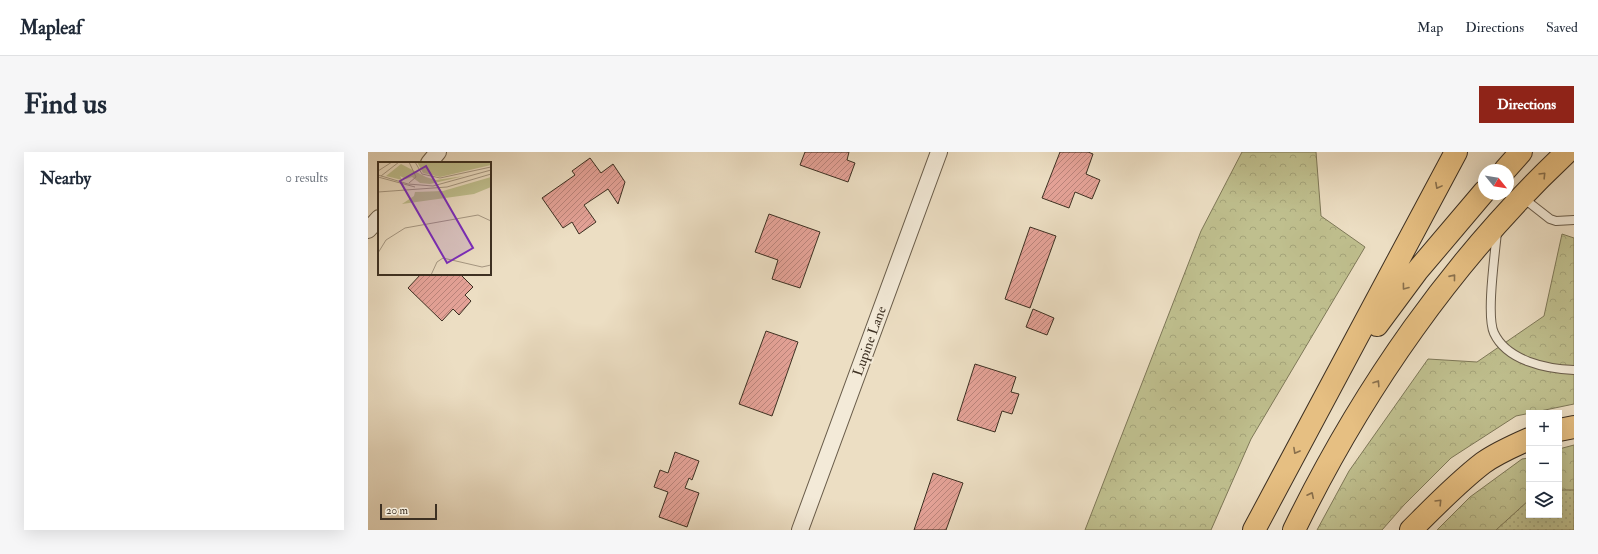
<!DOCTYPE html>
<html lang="en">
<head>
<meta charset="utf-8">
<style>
	body { margin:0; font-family:"IM FELL Double Pica",serif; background:#f6f6f7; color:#1f2937 }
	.controls { position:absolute; right:12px; bottom:12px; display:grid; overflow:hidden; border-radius:0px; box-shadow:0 4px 16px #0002 }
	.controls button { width:36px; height:36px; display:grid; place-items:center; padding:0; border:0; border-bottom:1px solid #e0e1e3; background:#fff; color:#1f2937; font:20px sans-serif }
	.compass { position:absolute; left:1110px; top:12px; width:36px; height:36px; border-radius:50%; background:#fff; box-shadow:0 4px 16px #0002; rotate:120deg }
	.scale { position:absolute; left:12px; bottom:10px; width:57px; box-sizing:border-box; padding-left:4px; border:2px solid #3d3022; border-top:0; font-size:11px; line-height:14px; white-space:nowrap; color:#3d3022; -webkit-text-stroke:3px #f3ead8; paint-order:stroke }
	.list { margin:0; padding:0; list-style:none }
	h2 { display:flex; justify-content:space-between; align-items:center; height:52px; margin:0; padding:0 16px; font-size:17px }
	h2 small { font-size:13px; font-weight:400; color:#747a83 }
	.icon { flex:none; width:22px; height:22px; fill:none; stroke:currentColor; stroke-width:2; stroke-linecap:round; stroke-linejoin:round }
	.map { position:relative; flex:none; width:1206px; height:378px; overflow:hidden; border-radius:0px }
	header { display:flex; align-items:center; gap:24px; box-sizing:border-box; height:56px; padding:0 20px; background:#fff; border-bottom:1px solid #e0e1e3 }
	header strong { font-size:19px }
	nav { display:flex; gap:22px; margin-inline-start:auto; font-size:14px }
	.intro { display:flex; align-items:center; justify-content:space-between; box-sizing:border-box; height:96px; padding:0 24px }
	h1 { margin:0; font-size:28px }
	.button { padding:10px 18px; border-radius:0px; background:#8f2418; color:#fff; font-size:14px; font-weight:700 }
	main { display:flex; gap:24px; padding:0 24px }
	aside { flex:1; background:#fff; border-radius:0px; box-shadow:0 4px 16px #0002 }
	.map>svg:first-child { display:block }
	.forest { fill:url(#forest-crowns); stroke:#7e7858 }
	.park { fill:url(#park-dots); stroke:#7e7858 }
	.building { fill:url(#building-hatch); stroke:#3d3022 }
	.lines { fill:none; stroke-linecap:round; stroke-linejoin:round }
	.service-casing { stroke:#695c4a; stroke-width:10 }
	.minor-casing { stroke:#695c4a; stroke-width:18 }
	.motorway-casing { stroke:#3d3022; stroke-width:24 }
	.service { stroke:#f3ead8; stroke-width:8 }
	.minor { stroke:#f3ead8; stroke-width:16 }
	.motorway { stroke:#e6bf82; stroke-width:22 }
	.oneway { stroke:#89704d }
	.labels { text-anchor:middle; stroke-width:3.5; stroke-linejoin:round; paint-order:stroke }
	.street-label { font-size:14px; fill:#3d3022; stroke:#f3ead8 }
	.inset-road { fill:none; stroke:#a69883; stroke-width:1 }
	.view { fill:#7b2cbf; fill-opacity:0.15; stroke:#7b2cbf; stroke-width:2 }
	.inset-edge { fill:none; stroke:#3d3022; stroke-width:2 }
</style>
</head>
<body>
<header>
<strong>Mapleaf</strong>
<nav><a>Map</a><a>Directions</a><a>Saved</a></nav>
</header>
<div class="intro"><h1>Find us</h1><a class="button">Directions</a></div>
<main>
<aside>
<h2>Nearby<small>0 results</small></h2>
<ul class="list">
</ul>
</aside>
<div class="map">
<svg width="1206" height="378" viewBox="0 0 1206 378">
	<defs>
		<pattern id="forest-crowns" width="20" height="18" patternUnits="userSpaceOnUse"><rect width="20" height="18" fill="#bfbf8e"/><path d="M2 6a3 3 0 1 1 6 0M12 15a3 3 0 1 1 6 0" fill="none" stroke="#a5a47a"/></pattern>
		<pattern id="park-dots" width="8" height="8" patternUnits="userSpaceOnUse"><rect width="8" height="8" fill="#bfbf8e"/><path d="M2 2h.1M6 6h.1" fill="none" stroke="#a5a47a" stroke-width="1.8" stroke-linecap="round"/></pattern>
		<pattern id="building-hatch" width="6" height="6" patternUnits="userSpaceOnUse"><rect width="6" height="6" fill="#e4a297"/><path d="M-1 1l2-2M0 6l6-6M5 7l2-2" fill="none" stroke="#ba847b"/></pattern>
	</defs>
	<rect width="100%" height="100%" fill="#ecdec3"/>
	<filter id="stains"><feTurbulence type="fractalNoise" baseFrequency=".005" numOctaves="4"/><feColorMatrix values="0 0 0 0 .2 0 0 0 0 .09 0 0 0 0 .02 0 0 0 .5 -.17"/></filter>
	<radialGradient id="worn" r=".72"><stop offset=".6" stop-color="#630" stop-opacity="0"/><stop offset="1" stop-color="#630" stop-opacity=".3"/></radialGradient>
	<path class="forest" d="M874,0H948L953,64L997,95L883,287L843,378H717L833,79Z
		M1194,82L1206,86V252L1148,264L1083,306L1036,353L1014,378H949L981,319L1060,207L1109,210L1176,164Z
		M1206,293V378H1069L1102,345L1154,307L1161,306V363H1191V297Z"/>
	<path class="park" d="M1191,338H1206V378H1128L1161,348V363H1191Z"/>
	<path class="building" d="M437,0H481L479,8L487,11L480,30L432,13Z
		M692,0H720L725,2L718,22L732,28L724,47L707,40L701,56L674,46Z
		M222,6L233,21L245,12L257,30L250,52L240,37L216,53L228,70L211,82L204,70L195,76L174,46L207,23L204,19Z
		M401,62L452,80L432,136L404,127L410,108L387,100Z
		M662,75L688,84L662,156L637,147Z
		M53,122H96L94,124L105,135L97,143L103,149L91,163L85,157L74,169L40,136Z
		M665,157L686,166L679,183L658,175Z
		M398,179L430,190L404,264L371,252Z
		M607,212L648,225L643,240L651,242L644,262L634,259L627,280L589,268Z
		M307,300L331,309L324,328L321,326L317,336L331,341L319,375L291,365L300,340L286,335L292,318L300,321Z
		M565,321L595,331L578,378H546Z"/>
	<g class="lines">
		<g class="service-casing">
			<path id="service" d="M1155,46L1182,67L1188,69L1206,68
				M1129,80C1127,102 1118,164 1126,181C1139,209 1179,217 1206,218"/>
		</g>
		<g class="minor-casing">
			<path id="minor" d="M61,11L70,0
				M0,78L11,66
				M432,378L571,0"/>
		</g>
		<g class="motorway-casing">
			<path id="motorway" d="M1137,18L1153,0
				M1009,173L1049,119L1116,40
				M1191,278L1206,275
				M886,378L1088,0
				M926,378C994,238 1086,106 1199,0
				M1043,378C1066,355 1089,331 1115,311C1129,301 1145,294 1161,287"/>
		</g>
		<use href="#service" class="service"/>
		<use href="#minor" class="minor"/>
		<use href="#motorway" class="motorway"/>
	</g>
	<defs><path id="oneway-chevron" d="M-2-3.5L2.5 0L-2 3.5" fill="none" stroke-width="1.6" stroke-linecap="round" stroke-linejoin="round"/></defs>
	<g class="oneway">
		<use href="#oneway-chevron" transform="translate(1175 23) rotate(-46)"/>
		<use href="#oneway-chevron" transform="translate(1070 34) rotate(118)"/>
		<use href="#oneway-chevron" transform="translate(1085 125) rotate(-51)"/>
		<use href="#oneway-chevron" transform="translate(1037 135) rotate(127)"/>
		<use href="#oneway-chevron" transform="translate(1009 231) rotate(-57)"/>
		<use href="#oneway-chevron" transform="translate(928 299) rotate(119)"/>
		<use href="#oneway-chevron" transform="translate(943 343) rotate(-64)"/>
		<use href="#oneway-chevron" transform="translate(1071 350) rotate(-46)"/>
	</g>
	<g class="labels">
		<g class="street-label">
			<text transform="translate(501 189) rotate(-70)" y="5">Lupine Lane</text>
		</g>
	</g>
	<g transform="translate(10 10)">
		<rect width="113" height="113" fill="#ecdec3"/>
		<path d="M39,0H113V3L62,15L45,11ZM23,2L48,15L58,18L86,14L52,22L42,21L34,15L28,17L22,14L24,18L8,14ZM113,15V25L96,32L24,42L36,34L37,30L65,29Z" fill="#bfbf8e"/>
		<path d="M113,0L73,12H58L46,8L42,1Z" fill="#bfbf8e"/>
		<path class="inset-road" d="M37,0L44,12L62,16L113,5M0,9L14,0M0,13L30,22L55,24L113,8M3,14L21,0M0,15L37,25M31,21L38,15L31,0M0,30L69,25L113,12M0,91L8,78L27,66L100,53L113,59M53,113L59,100L65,96L104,105L113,103"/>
		<path class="view" d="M48,4L95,86L69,101L22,19Z"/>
		<rect width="113" height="113" class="inset-edge"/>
	</g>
	<rect width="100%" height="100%" filter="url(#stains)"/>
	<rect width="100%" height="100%" fill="url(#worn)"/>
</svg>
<div class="controls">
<button>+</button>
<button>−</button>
<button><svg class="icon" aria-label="layers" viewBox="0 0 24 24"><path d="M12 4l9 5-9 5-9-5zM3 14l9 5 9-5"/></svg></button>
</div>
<svg class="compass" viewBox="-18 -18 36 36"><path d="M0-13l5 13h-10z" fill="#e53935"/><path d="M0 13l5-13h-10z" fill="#747a83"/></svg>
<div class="scale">20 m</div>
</div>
</main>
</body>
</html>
